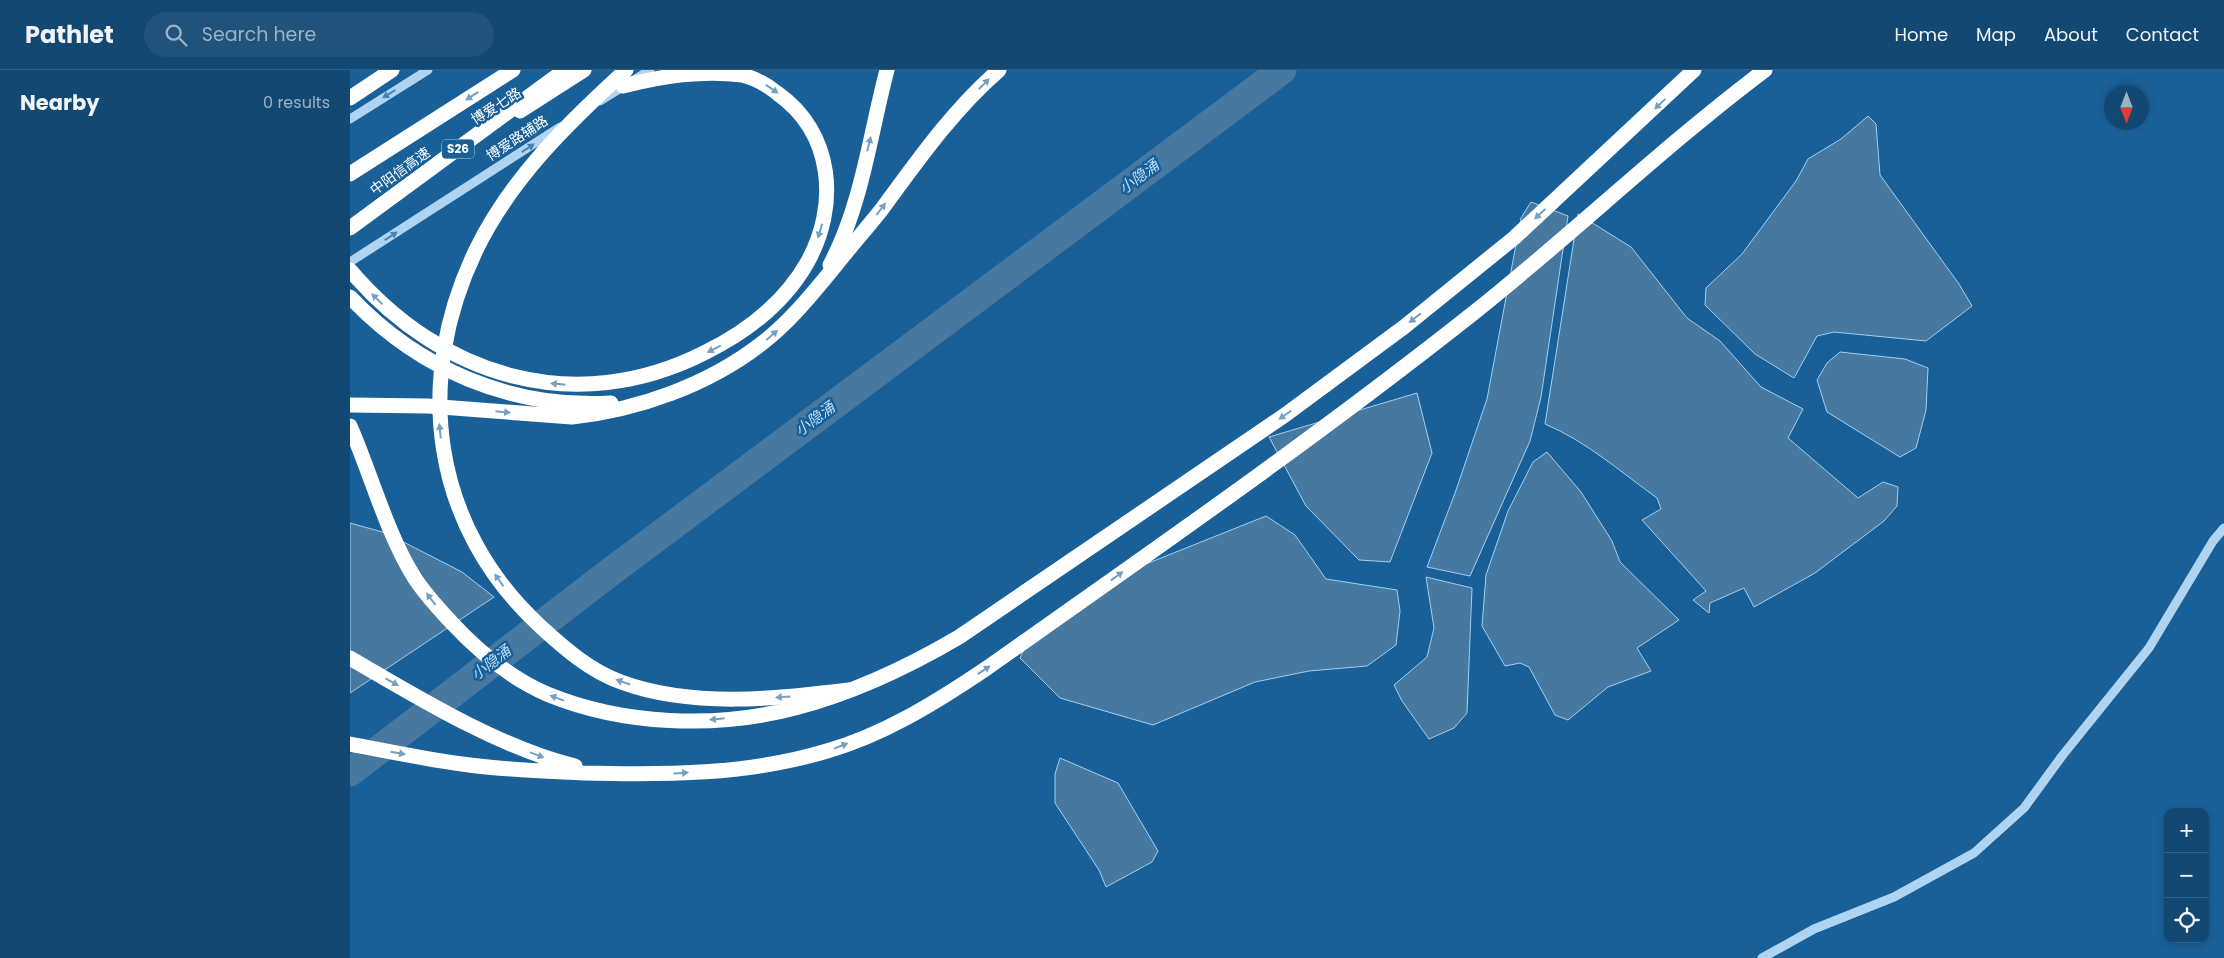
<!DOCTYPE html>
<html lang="en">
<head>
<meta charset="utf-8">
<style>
	body { margin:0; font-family:Poppins,"Noto Sans SC",sans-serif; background:#20527b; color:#f1f3f6 }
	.controls { position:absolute; right:15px; bottom:15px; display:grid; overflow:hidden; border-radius:10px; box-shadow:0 2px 8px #0003 }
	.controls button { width:45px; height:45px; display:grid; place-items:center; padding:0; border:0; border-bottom:1px solid #326085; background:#134873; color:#f1f3f6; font:25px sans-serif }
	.compass { position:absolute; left:1754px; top:15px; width:45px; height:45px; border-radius:50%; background:#134873; box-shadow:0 2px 8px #0003; rotate:180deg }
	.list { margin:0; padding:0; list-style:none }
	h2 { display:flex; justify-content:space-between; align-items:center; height:65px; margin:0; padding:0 20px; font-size:21px }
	h2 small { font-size:16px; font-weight:400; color:#9db2c4 }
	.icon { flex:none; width:28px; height:28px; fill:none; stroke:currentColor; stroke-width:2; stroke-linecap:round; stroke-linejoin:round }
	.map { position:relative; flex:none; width:1874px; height:888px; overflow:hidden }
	header { display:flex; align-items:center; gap:30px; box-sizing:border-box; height:70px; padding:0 25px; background:#134873; border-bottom:1px solid #326085 }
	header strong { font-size:24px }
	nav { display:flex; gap:28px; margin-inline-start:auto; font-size:18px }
	.search { width:350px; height:45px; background:#20527b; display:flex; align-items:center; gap:12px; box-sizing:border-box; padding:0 18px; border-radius:28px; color:#9db2c4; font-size:19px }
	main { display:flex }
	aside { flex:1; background:#134873 }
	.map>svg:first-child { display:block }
	.water { fill:#4678a0; stroke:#a0d1f3 }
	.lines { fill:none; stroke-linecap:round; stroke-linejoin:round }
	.river { stroke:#4678a0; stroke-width:29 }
	.minor { stroke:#aed4f1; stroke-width:9 }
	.highway { stroke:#fff; stroke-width:15 }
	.highway-bridge { stroke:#fff; stroke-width:15 }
	.oneway { fill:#75a0c2 }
	.oneway2 { fill:#4683b3 }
	.labels { text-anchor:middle; stroke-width:5; stroke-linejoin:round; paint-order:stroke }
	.shield { fill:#196099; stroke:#bacfe0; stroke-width:1 }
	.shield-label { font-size:12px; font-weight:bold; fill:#fff }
	.street-label { font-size:14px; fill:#fff; stroke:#196099 }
	.water-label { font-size:15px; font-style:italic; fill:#badef8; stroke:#196099 }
</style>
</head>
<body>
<header>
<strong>Pathlet</strong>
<div class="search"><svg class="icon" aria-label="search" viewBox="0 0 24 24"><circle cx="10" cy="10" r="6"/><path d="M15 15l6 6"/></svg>Search here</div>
<nav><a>Home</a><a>Map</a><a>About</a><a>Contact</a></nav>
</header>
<main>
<aside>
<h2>Nearby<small>0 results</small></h2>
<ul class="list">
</ul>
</aside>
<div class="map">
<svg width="1874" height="888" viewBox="0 0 1874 888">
	<rect width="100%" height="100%" fill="#196099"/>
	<path class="water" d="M1518,46L1526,54L1530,105L1609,214L1622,236L1576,271L1484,262L1467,266L1444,308L1405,284L1355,235L1356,218L1392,184L1446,111L1458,89L1491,69Z
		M1181,132L1218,146L1191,327L1180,371L1120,506L1077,497L1105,423L1137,329L1171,148Z
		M1228,144L1281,177L1337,248L1370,271L1411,317L1453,339L1438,368L1508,428L1533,412L1548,417L1547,436L1534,451L1465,503L1404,537L1394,518L1360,533L1359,543L1343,530L1356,521L1292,450L1311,439L1307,428C1272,403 1236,371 1195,354Z
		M1490,282L1555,289L1578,298L1576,340L1566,378L1550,387L1477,342L1467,310L1477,293Z
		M1067,323L1082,383L1040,492L1009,490L956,436L919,367Z
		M1197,382L1231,422L1262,471L1270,492L1329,550L1287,578L1301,601L1258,617L1218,650L1205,645L1179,597L1170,593L1155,596L1132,556L1136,505L1158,441L1183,392Z
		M916,446L945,465L976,509L1047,520L1050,541L1046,575L1017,596L959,601L905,612L803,655L710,628L670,588L681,564L776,502Z
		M0,453L36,463L112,502L144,527L0,623Z
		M1076,507L1122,518L1117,643L1104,658L1079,669L1052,631L1044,615L1077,587L1084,558Z
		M710,688L768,713L808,781L802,792L756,817L749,800L705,733V704Z"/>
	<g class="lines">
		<path class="river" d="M0,702L259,503L932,0"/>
		<path class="minor" d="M250,31L300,0
			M0,49L78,0
			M0,192L210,57
			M1412,888L1464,859L1544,827L1624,783L1674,738L1712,686L1799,578L1863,471L1874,458"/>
		<path class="highway" d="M0,28L42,0
			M170,41L234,0
			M0,104L163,0
			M480,195C512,135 520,64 537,0
			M0,200C91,307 225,348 354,283C395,263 434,233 457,193C489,136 484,63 427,23C417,15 405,8 392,5C351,0 313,6 273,16
			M0,227C68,299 161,339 261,333
			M0,335L78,336L222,347C288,340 358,315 411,274C440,252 463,223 486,195C501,176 517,158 532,139C568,90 603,40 649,0
			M0,356C21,404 37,464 64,507C74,523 88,538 101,552C128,581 160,608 197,624C272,655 366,659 445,638C503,623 558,597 609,567L935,345L1054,257L1164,168L1344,0
			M0,588C67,627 150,678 225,696
			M0,674C37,681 74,689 112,694C152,700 192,701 233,703C314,705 398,705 477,681C533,665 585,633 634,600C800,483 967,367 1126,241C1224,163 1314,76 1415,0"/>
		<path class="highway-bridge" d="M276,0C218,53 161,108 126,180C63,311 81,456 191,557C214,578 240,601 271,612C341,638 427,629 499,620
			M0,158L215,0"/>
	</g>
	<defs><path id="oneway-solid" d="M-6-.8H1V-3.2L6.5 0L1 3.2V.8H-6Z" transform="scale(1.25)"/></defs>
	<g class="oneway">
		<use href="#oneway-solid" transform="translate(634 14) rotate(-45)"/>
		<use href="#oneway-solid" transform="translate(422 19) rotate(34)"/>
		<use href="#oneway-solid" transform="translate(122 26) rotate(147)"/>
		<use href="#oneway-solid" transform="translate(1310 34) rotate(137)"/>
		<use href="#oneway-solid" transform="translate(519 74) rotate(-76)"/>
		<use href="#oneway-solid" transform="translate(531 139) rotate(-53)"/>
		<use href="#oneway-solid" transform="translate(1190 144) rotate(137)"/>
		<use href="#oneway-solid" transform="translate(470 161) rotate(107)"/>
		<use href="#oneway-solid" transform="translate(27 229) rotate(-136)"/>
		<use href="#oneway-solid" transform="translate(1065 248) rotate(142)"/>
		<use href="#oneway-solid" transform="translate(422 265) rotate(-41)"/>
		<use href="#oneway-solid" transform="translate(364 279) rotate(153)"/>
		<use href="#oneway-solid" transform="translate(208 314) rotate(-174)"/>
		<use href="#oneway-solid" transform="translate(153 342) rotate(6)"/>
		<use href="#oneway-solid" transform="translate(935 345) rotate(145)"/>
		<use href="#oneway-solid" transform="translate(90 361) rotate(-96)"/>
		<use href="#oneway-solid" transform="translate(767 506) rotate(-36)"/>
		<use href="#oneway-solid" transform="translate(149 510) rotate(-125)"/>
		<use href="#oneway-solid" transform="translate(81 529) rotate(-128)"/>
		<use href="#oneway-solid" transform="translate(634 600) rotate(-34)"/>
		<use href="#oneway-solid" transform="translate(42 612) rotate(29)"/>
		<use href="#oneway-solid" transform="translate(273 612) rotate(-161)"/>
		<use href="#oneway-solid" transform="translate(433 627) rotate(176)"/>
		<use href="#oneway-solid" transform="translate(207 628) rotate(-160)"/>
		<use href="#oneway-solid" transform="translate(367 649) rotate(174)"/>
		<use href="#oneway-solid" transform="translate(491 676) rotate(-21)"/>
		<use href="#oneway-solid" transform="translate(48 683) rotate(10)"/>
		<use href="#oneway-solid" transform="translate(187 685) rotate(20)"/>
		<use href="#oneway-solid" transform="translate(331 703) rotate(-3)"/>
	</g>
	<g class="oneway2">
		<use href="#oneway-solid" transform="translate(39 24) rotate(148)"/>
		<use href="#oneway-solid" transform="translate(178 78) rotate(-33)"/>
		<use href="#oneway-solid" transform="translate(41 166) rotate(-33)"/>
	</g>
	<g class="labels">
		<rect class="shield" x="92" y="69.5" width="32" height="19" rx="4"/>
		<g class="shield-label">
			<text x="108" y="83">S26</text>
		</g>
		<g class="street-label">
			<text transform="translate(146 36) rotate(-32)" y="5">博爱七路</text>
			<text transform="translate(167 68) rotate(-33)" y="5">博爱路辅路</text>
			<text transform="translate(50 101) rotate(-36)" y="5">中阳信高速</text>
		</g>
		<g class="water-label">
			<text transform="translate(789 107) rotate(-37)" y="5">小隐涌</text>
			<text transform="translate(465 349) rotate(-37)" y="5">小隐涌</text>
			<text transform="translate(141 593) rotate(-38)" y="5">小隐涌</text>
		</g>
	</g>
</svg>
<div class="controls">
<button>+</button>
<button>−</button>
<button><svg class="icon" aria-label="locate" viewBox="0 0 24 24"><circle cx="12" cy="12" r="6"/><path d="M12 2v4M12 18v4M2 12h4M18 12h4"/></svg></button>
</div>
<svg class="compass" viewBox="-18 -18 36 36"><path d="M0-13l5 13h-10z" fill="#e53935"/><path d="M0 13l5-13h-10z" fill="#9db2c4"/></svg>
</div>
</main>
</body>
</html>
